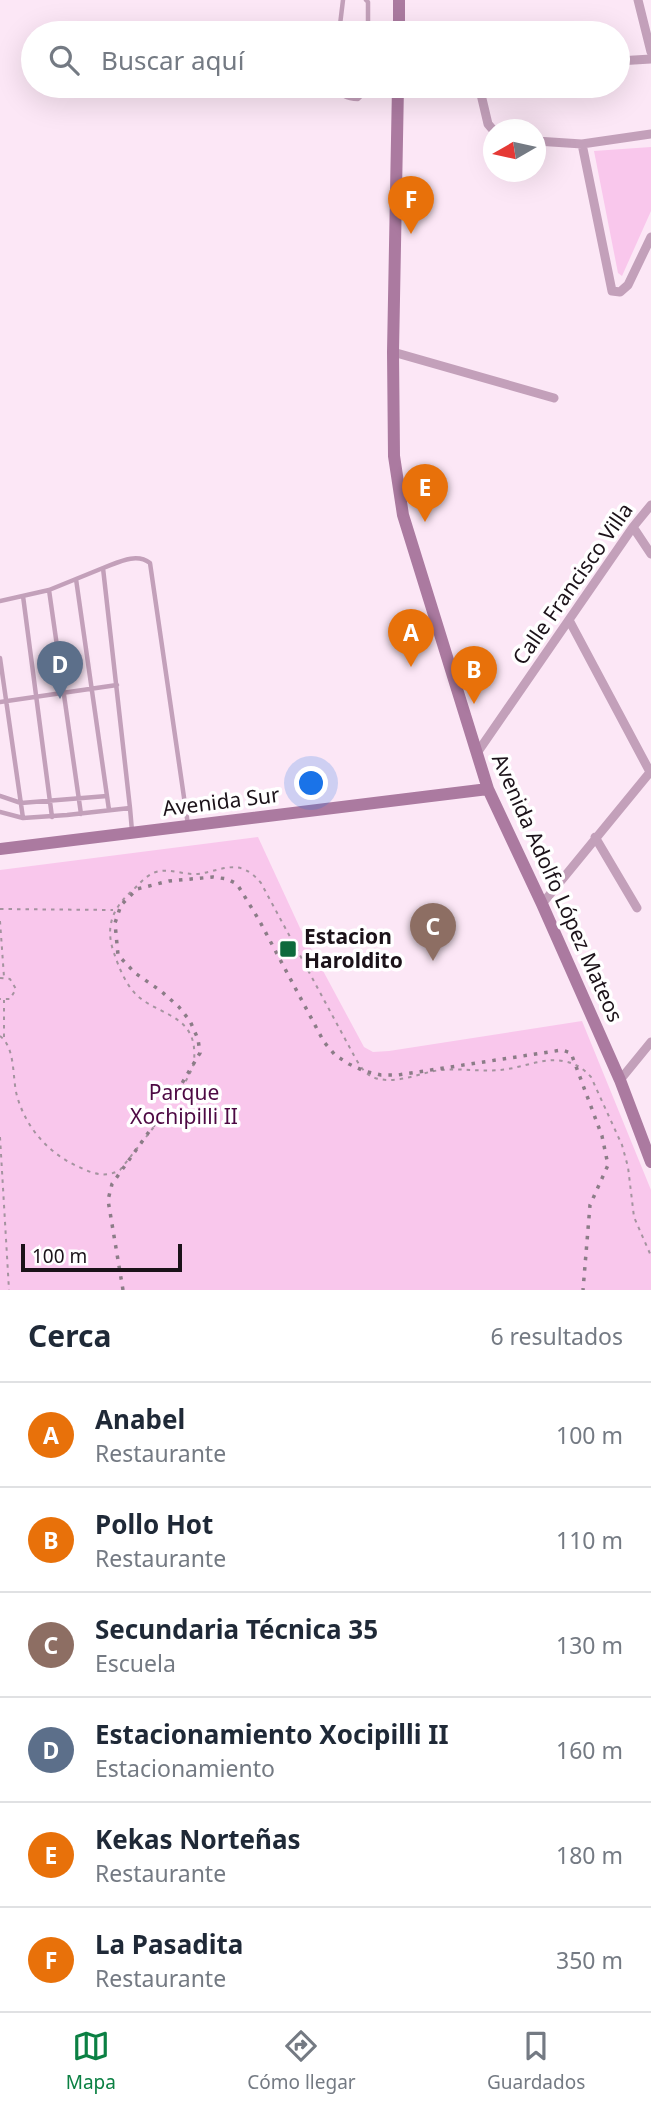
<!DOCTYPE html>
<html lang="es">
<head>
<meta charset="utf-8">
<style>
	body { margin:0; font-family:"Noto Sans",sans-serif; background:#f6f6f7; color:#1f2937 }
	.compass { position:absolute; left:483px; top:119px; width:63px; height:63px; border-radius:50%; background:#fff; box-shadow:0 7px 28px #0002; rotate:261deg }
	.scale { position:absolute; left:21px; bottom:18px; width:161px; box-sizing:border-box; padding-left:7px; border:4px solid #1b1219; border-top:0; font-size:19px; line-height:24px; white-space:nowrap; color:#1b1219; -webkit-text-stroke:5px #fff; paint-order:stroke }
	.you { position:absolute; left:312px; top:784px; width:24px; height:24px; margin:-18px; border:5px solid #fff; border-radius:50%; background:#1a73e8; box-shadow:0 0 0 10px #1a73e833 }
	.badge { display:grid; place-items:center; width:46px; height:46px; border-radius:50%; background:#0b8043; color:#fff; font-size:23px; font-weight:700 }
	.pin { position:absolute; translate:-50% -58px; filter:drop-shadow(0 2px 4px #0008) }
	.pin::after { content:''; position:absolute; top:37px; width:24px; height:21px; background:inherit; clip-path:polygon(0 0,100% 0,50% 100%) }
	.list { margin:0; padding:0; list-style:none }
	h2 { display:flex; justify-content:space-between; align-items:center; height:91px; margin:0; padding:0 28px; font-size:30px }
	h2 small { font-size:23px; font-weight:400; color:#747a83 }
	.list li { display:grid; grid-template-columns:46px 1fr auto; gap:21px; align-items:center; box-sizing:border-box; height:105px; padding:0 28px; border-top:2px solid #e0e1e3 }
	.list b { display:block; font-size:26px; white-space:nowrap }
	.list p { margin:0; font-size:23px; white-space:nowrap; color:#747a83 }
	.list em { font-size:23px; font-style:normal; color:#747a83 }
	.icon { flex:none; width:38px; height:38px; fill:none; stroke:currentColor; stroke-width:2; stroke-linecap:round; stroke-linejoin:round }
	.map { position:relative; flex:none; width:651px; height:1290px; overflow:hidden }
	.search { position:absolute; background:#fff; box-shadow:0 7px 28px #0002; left:21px; right:21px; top:21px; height:77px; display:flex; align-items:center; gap:18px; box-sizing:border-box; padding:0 24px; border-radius:38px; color:#747a83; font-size:26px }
	.sheet { height:721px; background:#fff }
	nav { display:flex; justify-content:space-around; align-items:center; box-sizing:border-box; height:98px; border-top:2px solid #e0e1e3; background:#fff; font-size:19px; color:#747a83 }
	nav a { display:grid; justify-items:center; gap:4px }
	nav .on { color:#0b8043 }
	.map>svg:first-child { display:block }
	.green { fill:#f9c7ec }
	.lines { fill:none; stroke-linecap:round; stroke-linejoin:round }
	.path { stroke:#a4939f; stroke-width:2; stroke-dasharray:3.5 5; stroke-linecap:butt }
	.lane { stroke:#c3a0ba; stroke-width:4.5 }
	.street { stroke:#c3a0ba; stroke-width:9 }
	.secondary { stroke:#ab7aa0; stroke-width:12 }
	.rail { stroke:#8b7c87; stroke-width:3.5; stroke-dasharray:3.5 7; stroke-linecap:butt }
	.poi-dot { fill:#0e6a3d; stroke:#fff; stroke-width:2.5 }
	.labels { text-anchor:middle; stroke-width:7; stroke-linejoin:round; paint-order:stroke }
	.street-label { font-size:21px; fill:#1b1219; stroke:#fff }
	.poi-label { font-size:21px; font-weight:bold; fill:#1b1219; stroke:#fff; text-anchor:start }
	.park-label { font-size:21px; fill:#4d0943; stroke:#fff }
</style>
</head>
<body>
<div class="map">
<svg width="651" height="1290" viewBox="0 0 651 1290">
	<rect width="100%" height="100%" fill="#fce7f6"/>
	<path class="green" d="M651,147V211L622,276L618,273L594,151Z
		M258,837L300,928L364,1047L373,1052L389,1051L582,1021L651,1190V1290H0V870Z"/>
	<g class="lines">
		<path class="path" d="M0,909L113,910
			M0,921L4,977
			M0,978L10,979L16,989L10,999H0
			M0,1036C16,1048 12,1078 17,1096C26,1128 49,1154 79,1167C93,1174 106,1178 120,1170C136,1149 192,1083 194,1061C198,1017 165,1017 140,998C127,988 119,968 114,953C104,925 114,906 135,888C141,882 147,875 156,872C169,868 184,875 198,874C225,870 239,857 261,883L351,1050C357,1061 363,1074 375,1078C395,1084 415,1075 434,1071C456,1067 477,1072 499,1070C520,1069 543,1057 563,1061C575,1063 583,1068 591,1077L622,1145L628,1167L634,1217L651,1256
			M4,1037V1000
			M0,1137L9,1290"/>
		<path class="lane" d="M366,0L368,2V33
			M339,33L343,0
			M334,86C341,95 346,99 358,99L364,93V86
			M103,568C117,563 136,552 150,563L188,825
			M76,579L109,810
			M49,590L81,814
			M23,596L52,817
			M0,601L49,590L103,568L130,808L67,815L23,818L0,658
			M0,702L117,685
			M0,796L21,803L107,796
			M130,808L132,831
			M0,812L23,818"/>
		<path class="street" d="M638,0L651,52
			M618,61L651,59
			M479,86L488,124L494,131
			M536,141L582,144L651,134
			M582,144L612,291L620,292L628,285L651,237
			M393,352L554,398
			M633,527L651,554
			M569,620L650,772
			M477,753L633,527L651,505
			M595,837L637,908
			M542,904L651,771
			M620,1080L651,1042"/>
		<path class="secondary" d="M399,33V0
			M398,86L393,352L394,456L403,515L488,789L542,904L620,1080L651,1162
			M0,849L488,789"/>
		<path class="rail" d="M123,1290L108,1200L112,1184L175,1095L200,1053L198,1039L190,1021L179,1007L161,991L135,973L118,955L115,923L121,905L137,889L169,881L213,877L227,879L237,884L259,920L324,1042L335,1055L349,1064L364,1071L381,1075H398L562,1050L571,1053L602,1136L608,1165L590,1205L583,1290"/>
	</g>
	<rect class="poi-dot" x="279" y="940" width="18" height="18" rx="3.5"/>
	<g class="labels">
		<g class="street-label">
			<text transform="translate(573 584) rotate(-55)" y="7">Calle Francisco Villa</text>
			<text transform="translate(221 802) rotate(-7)" y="7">Avenida Sur</text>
			<text transform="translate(557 888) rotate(66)" y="7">Avenida Adolfo López Mateos</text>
		</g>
		<g class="poi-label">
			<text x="304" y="944">Estacion<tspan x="304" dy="24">Haroldito</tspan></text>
		</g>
		<g class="park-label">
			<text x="184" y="1100">Parque<tspan x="184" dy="24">Xochipilli II</tspan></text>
		</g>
	</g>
</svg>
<svg class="compass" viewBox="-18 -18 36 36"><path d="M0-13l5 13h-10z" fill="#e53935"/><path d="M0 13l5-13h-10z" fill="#747a83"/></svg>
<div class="scale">100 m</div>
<div class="you"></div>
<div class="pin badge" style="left:411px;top:667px;background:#e8710a">A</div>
<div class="pin badge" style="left:474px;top:704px;background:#e8710a">B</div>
<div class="pin badge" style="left:433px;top:961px;background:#8d6e63">C</div>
<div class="pin badge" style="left:60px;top:699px;background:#5c6f8a">D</div>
<div class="pin badge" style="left:425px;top:522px;background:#e8710a">E</div>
<div class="pin badge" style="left:411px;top:234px;background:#e8710a">F</div>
<div class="search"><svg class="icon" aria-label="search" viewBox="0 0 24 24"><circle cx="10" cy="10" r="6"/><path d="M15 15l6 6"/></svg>Buscar aquí</div>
</div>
<section class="sheet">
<h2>Cerca<small>6 resultados</small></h2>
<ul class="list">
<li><span class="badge" style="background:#e8710a">A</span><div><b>Anabel</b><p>Restaurante</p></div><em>100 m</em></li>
<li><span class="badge" style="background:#e8710a">B</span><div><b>Pollo Hot</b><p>Restaurante</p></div><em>110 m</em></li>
<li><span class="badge" style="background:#8d6e63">C</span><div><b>Secundaria Técnica 35</b><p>Escuela</p></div><em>130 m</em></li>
<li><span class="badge" style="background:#5c6f8a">D</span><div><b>Estacionamiento Xocipilli II</b><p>Estacionamiento</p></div><em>160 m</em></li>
<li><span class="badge" style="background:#e8710a">E</span><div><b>Kekas Norteñas</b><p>Restaurante</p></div><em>180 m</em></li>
<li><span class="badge" style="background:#e8710a">F</span><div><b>La Pasadita</b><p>Restaurante</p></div><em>350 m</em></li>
</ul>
</section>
<nav>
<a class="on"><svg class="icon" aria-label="map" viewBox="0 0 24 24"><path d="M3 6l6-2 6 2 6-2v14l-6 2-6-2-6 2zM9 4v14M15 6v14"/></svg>Mapa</a>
<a><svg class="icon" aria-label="directions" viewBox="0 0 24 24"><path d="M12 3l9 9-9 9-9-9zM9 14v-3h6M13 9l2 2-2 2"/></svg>Cómo llegar</a>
<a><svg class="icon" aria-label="saved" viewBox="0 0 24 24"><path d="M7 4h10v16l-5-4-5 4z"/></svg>Guardados</a>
</nav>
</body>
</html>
